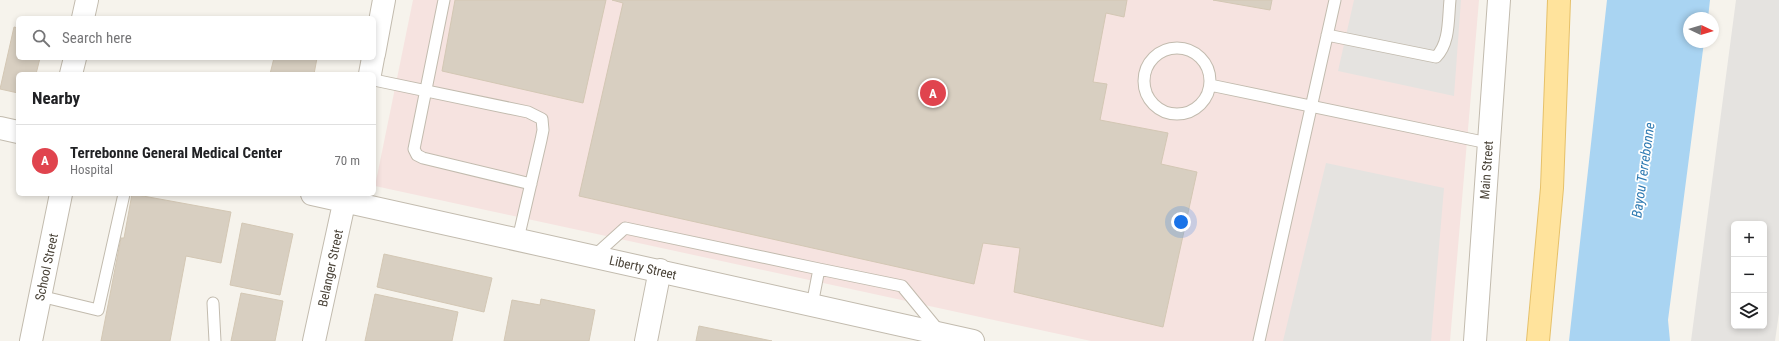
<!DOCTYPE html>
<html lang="en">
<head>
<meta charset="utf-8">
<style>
	body { margin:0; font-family:"Roboto Condensed",sans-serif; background:#f6f6f6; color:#202124 }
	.controls { position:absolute; right:12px; bottom:12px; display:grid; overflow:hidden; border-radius:6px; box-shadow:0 2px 6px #0003 }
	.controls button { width:36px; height:36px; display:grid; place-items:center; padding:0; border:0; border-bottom:1px solid #e0e0e0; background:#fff; color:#202124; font:20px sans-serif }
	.compass { position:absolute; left:1683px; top:12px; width:36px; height:36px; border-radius:50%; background:#fff; box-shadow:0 2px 6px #0003; rotate:94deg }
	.you { position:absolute; left:1181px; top:222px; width:14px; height:14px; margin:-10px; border:3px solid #fff; border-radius:50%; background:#1a73e8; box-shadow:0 0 0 6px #1a73e833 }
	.badge { display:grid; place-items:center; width:26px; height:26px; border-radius:50%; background:#fc3f1d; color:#fff; font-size:13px; font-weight:700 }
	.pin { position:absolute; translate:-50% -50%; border:2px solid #fff; box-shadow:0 1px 4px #0006 }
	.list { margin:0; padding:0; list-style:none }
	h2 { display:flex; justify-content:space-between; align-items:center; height:52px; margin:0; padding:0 16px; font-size:17px }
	h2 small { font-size:13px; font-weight:400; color:#757577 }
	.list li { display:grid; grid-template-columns:26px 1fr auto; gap:12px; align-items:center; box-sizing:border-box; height:72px; padding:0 16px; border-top:1px solid #e0e0e0 }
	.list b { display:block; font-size:15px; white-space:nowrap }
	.list p { margin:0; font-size:13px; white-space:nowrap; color:#757577 }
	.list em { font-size:13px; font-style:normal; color:#757577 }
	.icon { flex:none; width:22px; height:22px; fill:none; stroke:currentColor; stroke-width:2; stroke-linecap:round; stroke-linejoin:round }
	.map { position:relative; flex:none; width:1779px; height:341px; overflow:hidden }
	.search { position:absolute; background:#fff; box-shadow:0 2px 6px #0003; left:16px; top:16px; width:360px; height:44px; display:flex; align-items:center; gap:10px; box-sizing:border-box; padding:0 14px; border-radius:6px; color:#757577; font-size:15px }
	.panel { position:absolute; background:#fff; box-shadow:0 2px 6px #0003; left:16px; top:72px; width:360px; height:124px; border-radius:6px }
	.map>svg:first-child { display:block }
	.medical { fill:#f6e3e0 }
	.parking { fill:#e5e3e0; fill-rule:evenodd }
	.water { fill:#a9d4f2 }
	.building { fill:#d8cfc1; stroke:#d3c7b4 }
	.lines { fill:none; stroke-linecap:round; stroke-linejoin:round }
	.service-casing { stroke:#c2bbae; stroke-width:13 }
	.minor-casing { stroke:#c2bbae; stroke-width:24 }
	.primary-casing { stroke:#e6c16a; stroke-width:24 }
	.service { stroke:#fff; stroke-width:11 }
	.minor { stroke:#fff; stroke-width:22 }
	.primary { stroke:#ffe39c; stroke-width:22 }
	.labels { text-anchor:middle; stroke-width:3.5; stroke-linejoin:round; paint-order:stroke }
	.street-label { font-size:13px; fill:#4b4439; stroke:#fff }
	.water-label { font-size:14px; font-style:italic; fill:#2e7ab2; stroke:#fff }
</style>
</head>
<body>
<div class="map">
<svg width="1779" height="341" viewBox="0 0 1779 341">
	<rect width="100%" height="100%" fill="#f6f3ec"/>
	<path class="medical" d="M413,0H1479L1450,341H1091L375,186Z"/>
	<path class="parking" d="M1354,0H1461L1454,96L1338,71Z
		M1736,0H1779V313L1775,341H1691ZM1734,224H1764V326H1734Z
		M1326,163L1444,188L1431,341H1283Z"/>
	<path class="water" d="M1607,0H1710L1708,18H1689V42H1704L1668,320L1670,341H1569Z"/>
	<path class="building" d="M455,0H606L583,103L442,71Z
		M612,0H1127L1124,17L1106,13L1093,82L1107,84L1100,120L1168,133L1161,164L1197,172L1163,327L1014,292L1020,248L983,243L974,284L579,196L623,3Z
		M1213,0H1272L1270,10Z
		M14,27L18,28V58H40L36,74H18V93L0,89Z
		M274,58H317L314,74H270Z
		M132,194L231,212L221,263L186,256L170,341H101L121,238H124Z
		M242,223L293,234L280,295L230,285Z
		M384,254L492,278L484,312L377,287Z
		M241,293L283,301L275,341H231Z
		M375,294L458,312L452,341H365Z
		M541,299L595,310L589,341H504L512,300L540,305Z
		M699,326L772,341H696Z"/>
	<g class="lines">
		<g class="service-casing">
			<path id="service" d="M444,0L414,149L417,155L423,158L531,184
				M1327,35L1436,57C1450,43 1448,19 1450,0
				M1144 81a33 33 0 1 1 66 0a33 33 0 1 1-66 0Z
				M374,80L528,112L542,119L543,130L541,140L518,239
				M1210,85L1488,143
				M594,256L625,228L819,269L812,305
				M819,269L902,286L939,331
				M40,296L98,310L124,194
				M213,303L215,341
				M1259,341L1335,0"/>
		</g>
		<g class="minor-casing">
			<path id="minor" d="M83,18L87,0
				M374,54L384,0
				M71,74L75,58
				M370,74L373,58
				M0,128L18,132
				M312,194L973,341
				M31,341L61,194
				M314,341L346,194
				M646,341L660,270
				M1475,341L1499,0"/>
		</g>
		<g class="primary-casing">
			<path id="primary" d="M1538,341L1552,188L1559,0"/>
		</g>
		<use href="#service" class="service"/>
		<use href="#minor" class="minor"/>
		<use href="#primary" class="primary"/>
	</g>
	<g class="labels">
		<g class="street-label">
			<text transform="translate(1486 170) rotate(-86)" y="5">Main Street</text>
			<text transform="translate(46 267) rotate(-78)" y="5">School Street</text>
			<text transform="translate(643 267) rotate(13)" y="5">Liberty Street</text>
			<text transform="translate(330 268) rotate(-78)" y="5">Belanger Street</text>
		</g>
		<g class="water-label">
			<text transform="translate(1643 170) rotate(-82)" y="5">Bayou Terrebonne</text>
		</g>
	</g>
</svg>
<div class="controls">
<button>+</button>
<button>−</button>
<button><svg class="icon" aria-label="layers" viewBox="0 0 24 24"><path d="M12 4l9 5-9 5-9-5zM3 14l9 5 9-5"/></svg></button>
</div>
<svg class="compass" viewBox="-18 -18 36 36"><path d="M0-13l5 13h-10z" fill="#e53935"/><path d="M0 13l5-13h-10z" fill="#757577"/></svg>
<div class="you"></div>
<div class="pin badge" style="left:933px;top:93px;background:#e0444e">A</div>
<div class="search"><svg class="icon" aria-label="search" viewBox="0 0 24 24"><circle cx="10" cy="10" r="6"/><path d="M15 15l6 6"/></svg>Search here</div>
<section class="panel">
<h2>Nearby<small></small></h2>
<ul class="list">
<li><span class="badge" style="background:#e0444e">A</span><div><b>Terrebonne General Medical Center</b><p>Hospital</p></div><em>70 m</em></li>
</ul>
</section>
</div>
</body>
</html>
